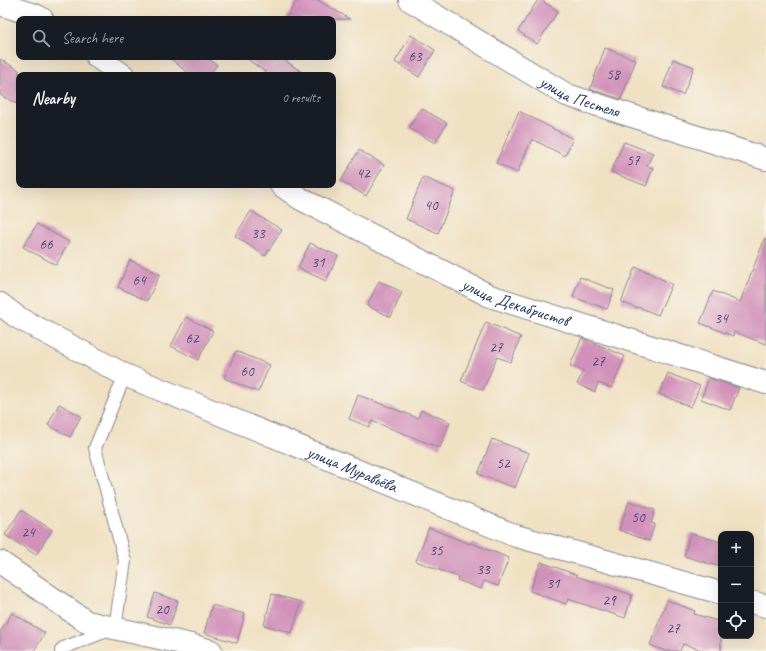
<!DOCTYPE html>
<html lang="en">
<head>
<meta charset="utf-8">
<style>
	body { margin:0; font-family:Caveat,sans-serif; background:#20242c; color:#f1f3f6 }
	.controls { position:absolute; right:12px; bottom:12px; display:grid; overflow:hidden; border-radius:8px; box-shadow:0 4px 16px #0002 }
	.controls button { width:36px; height:36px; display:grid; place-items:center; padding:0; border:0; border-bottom:1px solid #363941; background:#171b24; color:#f1f3f6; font:20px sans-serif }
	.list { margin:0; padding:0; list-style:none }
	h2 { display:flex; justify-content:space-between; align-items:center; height:52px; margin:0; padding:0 16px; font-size:17px }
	h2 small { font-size:13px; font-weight:400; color:#9ea1a6 }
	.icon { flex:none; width:22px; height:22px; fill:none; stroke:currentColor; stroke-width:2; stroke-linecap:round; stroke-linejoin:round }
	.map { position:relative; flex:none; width:766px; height:651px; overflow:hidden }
	.search { position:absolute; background:#171b24; box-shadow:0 4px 16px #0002; left:16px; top:16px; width:320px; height:44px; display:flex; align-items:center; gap:10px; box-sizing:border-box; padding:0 14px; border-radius:8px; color:#9ea1a6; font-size:15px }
	.panel { position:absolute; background:#171b24; box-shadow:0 4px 16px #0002; left:16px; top:72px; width:320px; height:116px; border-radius:8px }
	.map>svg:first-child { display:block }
	.building { fill:#d191ba }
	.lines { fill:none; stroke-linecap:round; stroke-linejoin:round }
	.service-casing { stroke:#868890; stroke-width:14 }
	.minor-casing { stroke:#868890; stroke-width:24 }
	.service { stroke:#fff; stroke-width:12 }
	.minor { stroke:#fff; stroke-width:22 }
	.labels { text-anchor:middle; stroke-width:3.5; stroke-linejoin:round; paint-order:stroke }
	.number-label { font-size:15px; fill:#484875 }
	.street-label { font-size:17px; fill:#1b2f5e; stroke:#f7f3e8 }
</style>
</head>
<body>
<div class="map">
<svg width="766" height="651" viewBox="0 0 766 651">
	<rect width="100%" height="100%" fill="#f7f3e8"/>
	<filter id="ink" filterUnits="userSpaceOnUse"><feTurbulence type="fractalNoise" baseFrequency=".025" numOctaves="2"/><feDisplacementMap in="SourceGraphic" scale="8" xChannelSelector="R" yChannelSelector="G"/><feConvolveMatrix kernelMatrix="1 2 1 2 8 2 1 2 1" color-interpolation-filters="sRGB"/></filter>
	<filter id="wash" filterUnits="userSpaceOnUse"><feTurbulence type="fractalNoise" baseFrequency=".012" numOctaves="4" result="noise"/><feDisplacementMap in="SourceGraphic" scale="16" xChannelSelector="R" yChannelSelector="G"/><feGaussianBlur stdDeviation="0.9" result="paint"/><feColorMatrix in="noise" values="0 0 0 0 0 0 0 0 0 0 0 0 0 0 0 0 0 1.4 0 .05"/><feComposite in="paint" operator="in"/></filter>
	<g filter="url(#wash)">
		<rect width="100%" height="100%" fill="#f0e1c3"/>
		<g id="blocks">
			<path class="building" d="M297,0H318L350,19H286Z
				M538,0H541L558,11L537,44L518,31Z
				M411,35L435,50L419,77L395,62Z
				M605,48L636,60L621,99L590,89Z
				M168,57H206L217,65L209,75H191Z
				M245,57H280L306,75H269Z
				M0,59L19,70V105L0,95Z
				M673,59L694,67L683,95L663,87Z
				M421,108L447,123L435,143L409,128Z
				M519,111L573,139L565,156L532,139L517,173L496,163Z
				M624,142L653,153L647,166L653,168L646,186L611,172Z
				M359,150L384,165L366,196L341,181Z
				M423,177L455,191L438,233L406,219Z
				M251,211L282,230L265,256L235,236Z
				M37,224L69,242L56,265L23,247Z
				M765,238L766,239V344L734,332L733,336L700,323L713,291L740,302Z
				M310,243L338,256L326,281L298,268Z
				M130,260L160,274L147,301L118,287Z
				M635,267L651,273V274L672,284L658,315L638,307L637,308L621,302Z
				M580,277L614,290L607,309L573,297Z
				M379,281L402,292L391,317L367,306Z
				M186,317L213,331L198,360L171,346Z
				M486,322L521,337L511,362L497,357L483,390L461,381Z
				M582,338L625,356L612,388L598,383L595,392L577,384L583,371L570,366Z
				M236,351L270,365L258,392L224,378Z
				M668,373L700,386L691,407L659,394Z
				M709,378L739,388L730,410L701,399Z
				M358,395L418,418L421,410L450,422L440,448L372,421L369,427L349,419Z
				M59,404L81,416L70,437L48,425Z
				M492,439L529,453L515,488L478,474Z
				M629,501L655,510L651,523L655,524L649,541L619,530Z
				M21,510L52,530L36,555L5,535Z
				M429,528L470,544L471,543L509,558L498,586L484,581L481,589L457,580L458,577L416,561Z
				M690,533L721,542V553L717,566L684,556Z
				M541,562L577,575L576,576L632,595L625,618L568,599L566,604L530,591Z
				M155,593L178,601L170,625L147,617Z
				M272,594L301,602L292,633L264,625Z
				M667,600L695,611L694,614L721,622V651H705L683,644L680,651H665L650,645Z
				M212,605L245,614L237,643L204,633Z
				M12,613L45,633L34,651H0V632Z"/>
		</g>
	</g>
	<g filter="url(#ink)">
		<use href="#blocks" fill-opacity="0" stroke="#868890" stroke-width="1"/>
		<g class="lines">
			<g class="service-casing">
				<path id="service" d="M61,651L63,648L115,628L125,561L95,448L125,375"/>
			</g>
			<g class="minor-casing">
				<g id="minor">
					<path id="s1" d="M410,0L567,95L766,159"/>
					<path d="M0,4L37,16L42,19"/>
					<path d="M97,57L123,75"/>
					<path id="s2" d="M281,185L301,199L490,296L766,383"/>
					<path id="s3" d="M0,304L17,317L125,375L516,536L721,593"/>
					<path d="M0,562L87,622L191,645L211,651"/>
					<path d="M751,602L766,606"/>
				</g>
			</g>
			<use href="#service" class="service"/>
			<use href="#minor" class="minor"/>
		</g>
	</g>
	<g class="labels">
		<g class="number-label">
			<text x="415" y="61">63</text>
			<text x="613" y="79">58</text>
			<text x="633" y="165">57</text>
			<text x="363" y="178">42</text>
			<text x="431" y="210">40</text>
			<text x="258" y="238">33</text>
			<text x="46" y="249">66</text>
			<text x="318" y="267">31</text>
			<text x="139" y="285">64</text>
			<text x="721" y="323">34</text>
			<text x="192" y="343">62</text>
			<text x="496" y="352">27</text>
			<text x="598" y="366">27</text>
			<text x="247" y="376">60</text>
			<text x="503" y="468">52</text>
			<text x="638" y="522">50</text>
			<text x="28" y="537">24</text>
			<text x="436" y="555">35</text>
			<text x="483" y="574">33</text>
			<text x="553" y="588">31</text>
			<text x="609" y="605">29</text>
			<text x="162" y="614">20</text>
			<text x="673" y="633">27</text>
		</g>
		<g class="street-label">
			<text dy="6" stroke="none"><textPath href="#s1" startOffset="196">улица Пестеля</textPath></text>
			<text dy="6" stroke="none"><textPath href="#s2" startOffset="263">улица Декабристов</textPath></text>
			<text dy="6" stroke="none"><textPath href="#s3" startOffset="390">улица Муравьёва</textPath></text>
		</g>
	</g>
</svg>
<div class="controls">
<button>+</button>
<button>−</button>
<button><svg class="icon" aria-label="locate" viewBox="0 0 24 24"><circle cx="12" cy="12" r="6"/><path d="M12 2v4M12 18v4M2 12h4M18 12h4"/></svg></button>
</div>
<div class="search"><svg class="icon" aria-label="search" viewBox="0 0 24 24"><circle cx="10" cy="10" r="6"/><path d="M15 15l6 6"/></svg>Search here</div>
<section class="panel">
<h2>Nearby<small>0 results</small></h2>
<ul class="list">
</ul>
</section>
</div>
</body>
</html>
